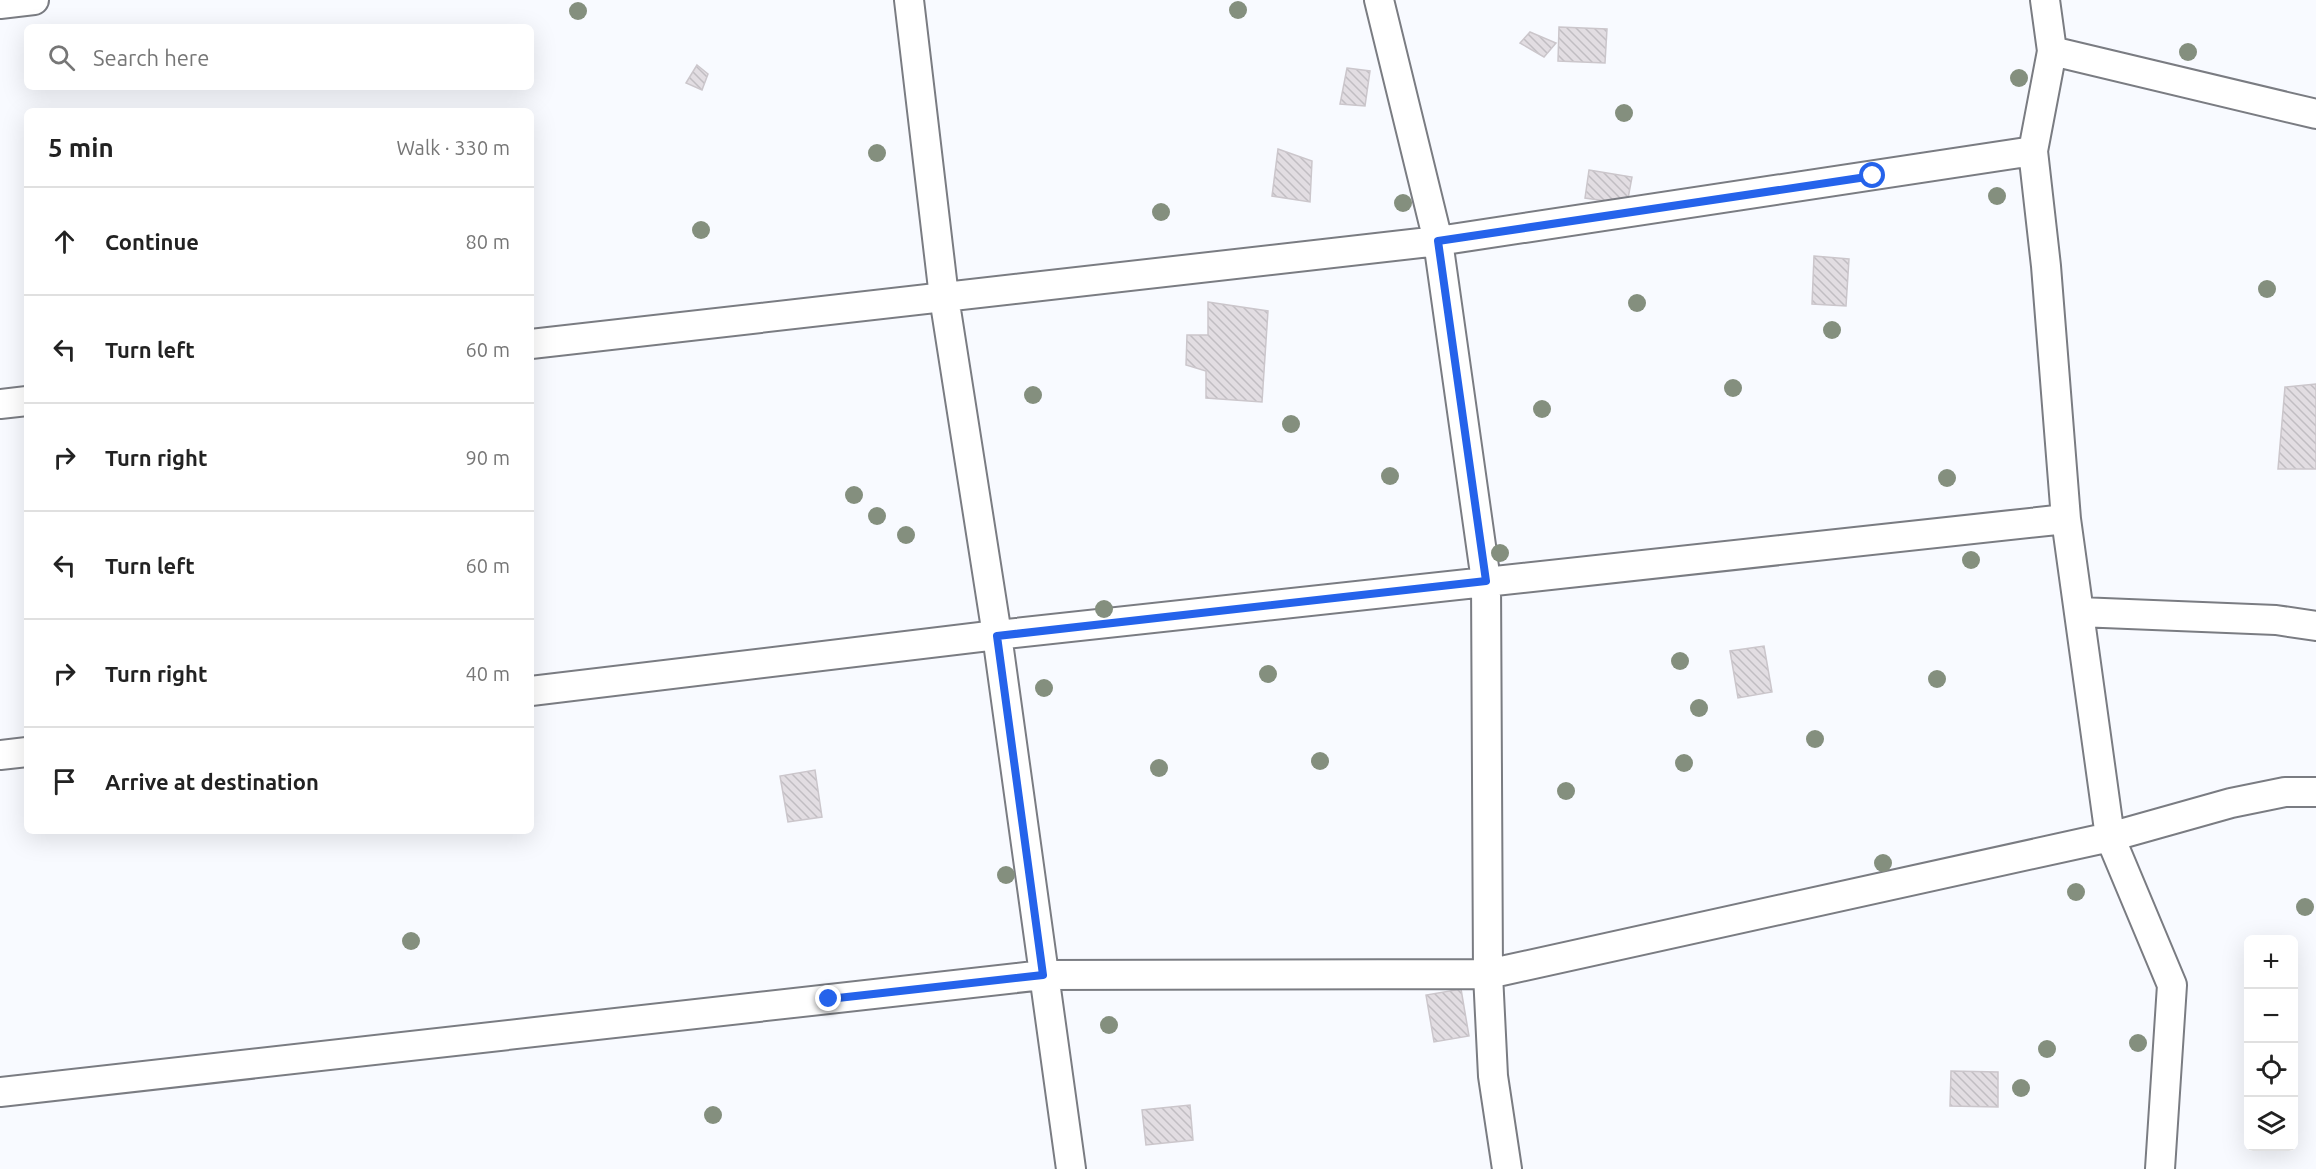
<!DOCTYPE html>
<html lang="en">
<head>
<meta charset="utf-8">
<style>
	body { margin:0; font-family:Ubuntu,sans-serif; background:#f6f6f6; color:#222 }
	.controls { position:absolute; right:18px; bottom:18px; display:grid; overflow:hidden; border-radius:9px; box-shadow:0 6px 24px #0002 }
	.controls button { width:54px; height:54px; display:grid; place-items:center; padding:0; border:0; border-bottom:2px solid #e0e0e0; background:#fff; color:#222; font:30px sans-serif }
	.stop { position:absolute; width:18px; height:18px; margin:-14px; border:4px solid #2563eb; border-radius:50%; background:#fff }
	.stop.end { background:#2563eb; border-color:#fff; box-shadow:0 2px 6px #0008 }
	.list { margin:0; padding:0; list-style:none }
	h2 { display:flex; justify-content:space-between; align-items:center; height:78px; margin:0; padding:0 24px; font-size:26px }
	h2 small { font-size:20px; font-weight:400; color:#767676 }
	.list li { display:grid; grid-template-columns:39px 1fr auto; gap:18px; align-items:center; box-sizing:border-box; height:108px; padding:0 24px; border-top:2px solid #e0e0e0 }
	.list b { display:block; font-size:22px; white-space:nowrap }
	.list em { font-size:20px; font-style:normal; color:#767676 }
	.icon { flex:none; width:33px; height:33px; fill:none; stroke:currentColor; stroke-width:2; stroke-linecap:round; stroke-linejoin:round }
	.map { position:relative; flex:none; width:2316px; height:1169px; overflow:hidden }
	.search { position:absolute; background:#fff; box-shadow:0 6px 24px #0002; left:24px; top:24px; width:510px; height:66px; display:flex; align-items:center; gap:15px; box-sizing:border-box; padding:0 21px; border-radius:9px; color:#767676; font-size:22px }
	.panel { position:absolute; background:#fff; box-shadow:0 6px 24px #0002; left:24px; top:108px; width:510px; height:726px; border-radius:9px }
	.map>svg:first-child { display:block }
	.building { fill:url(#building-back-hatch); stroke:#cbc6cb; stroke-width:1.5 }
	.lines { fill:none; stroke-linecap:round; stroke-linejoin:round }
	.minor-casing { stroke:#7a7c82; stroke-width:32 }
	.minor { stroke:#fff; stroke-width:28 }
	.tree { fill:#848f7e }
	.route { stroke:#2563eb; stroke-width:8 }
</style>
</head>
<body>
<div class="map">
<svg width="2316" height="1169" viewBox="0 0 2316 1169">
	<defs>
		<pattern id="building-back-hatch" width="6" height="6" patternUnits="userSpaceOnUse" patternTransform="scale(1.5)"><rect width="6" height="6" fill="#e2dde2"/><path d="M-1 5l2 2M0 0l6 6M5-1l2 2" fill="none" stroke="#c1bdc2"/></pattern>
	</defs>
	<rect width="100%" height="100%" fill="#f8faff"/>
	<path class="building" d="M1559,27L1607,29L1605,63L1558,61Z
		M1530,32L1556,43L1544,57L1520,43Z
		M697,65L708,74L702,90L686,83Z
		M1347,68L1370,71L1365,106L1340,104Z
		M1278,149L1312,161L1310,202L1272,196Z
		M1589,170L1632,177L1627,204L1585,198Z
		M1814,256L1849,259L1846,306L1812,304Z
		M1208,302L1268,311L1262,402L1206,398V371L1186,365L1187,335H1208Z
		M2316,384V469H2278L2285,387Z
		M1764,646L1772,692L1738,698L1730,651Z
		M815,770L822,817L788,822L780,776Z
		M1461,989L1469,1036L1434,1042L1426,995Z
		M1951,1071L1998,1072V1107L1950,1106Z
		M1190,1105L1193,1140L1146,1145L1142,1110Z"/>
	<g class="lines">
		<g class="minor-casing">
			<path id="minor" d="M909,0L944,297L997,635L1071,1169
				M1379,0L1438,241L1486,581L1488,974L1493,1076L1507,1169
				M2045,0L2052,51L2033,151L2046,266L2066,519L2110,837L2172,985L2160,1169
				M0,4L34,0
				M2052,51L2316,114
				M531,344L1438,241L2033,151
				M0,404L27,401
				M2079,612L2276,620L2316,626
				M531,691L997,635L2066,519
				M0,755L27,752
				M0,1092L1043,975L1488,974L2110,837L2231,803L2285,792H2316"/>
		</g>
		<use href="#minor" class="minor"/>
	</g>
	<g class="tree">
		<circle cx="1238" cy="10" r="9"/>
		<circle cx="578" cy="11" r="9"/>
		<circle cx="2188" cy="52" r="9"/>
		<circle cx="2019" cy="78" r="9"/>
		<circle cx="1624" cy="113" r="9"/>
		<circle cx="877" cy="153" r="9"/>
		<circle cx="1997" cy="196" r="9"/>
		<circle cx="1403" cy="203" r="9"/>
		<circle cx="1161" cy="212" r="9"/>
		<circle cx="701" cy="230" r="9"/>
		<circle cx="2267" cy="289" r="9"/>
		<circle cx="1637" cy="303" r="9"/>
		<circle cx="1832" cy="330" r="9"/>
		<circle cx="1733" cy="388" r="9"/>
		<circle cx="1033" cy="395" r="9"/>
		<circle cx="1542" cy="409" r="9"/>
		<circle cx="1291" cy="424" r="9"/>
		<circle cx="1390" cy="476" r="9"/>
		<circle cx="1947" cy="478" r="9"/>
		<circle cx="854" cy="495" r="9"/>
		<circle cx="877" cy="516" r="9"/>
		<circle cx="906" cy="535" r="9"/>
		<circle cx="1500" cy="553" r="9"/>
		<circle cx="1971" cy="560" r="9"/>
		<circle cx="1104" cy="609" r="9"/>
		<circle cx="1680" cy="661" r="9"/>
		<circle cx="1268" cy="674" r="9"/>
		<circle cx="1937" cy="679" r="9"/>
		<circle cx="1044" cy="688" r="9"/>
		<circle cx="1699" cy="708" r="9"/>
		<circle cx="1815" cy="739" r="9"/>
		<circle cx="1320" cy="761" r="9"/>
		<circle cx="1684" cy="763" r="9"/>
		<circle cx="1159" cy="768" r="9"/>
		<circle cx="1566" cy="791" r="9"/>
		<circle cx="1883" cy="863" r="9"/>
		<circle cx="1006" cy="875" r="9"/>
		<circle cx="2076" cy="892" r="9"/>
		<circle cx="2305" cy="907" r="9"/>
		<circle cx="411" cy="941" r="9"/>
		<circle cx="1109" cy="1025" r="9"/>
		<circle cx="2138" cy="1043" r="9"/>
		<circle cx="2047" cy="1049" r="9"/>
		<circle cx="2021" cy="1088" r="9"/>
		<circle cx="713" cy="1115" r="9"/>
	</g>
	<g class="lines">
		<path class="route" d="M829,999L1043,975L997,636L1486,581L1438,241L1873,176"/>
	</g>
</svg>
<div class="controls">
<button>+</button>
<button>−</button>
<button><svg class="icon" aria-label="locate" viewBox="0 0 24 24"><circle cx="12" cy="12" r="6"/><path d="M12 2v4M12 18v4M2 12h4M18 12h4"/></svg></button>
<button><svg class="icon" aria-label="layers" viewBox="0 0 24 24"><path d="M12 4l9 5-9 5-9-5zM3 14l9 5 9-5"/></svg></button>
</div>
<div class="stop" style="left:1873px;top:176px"></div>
<div class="stop end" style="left:829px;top:999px"></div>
<div class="search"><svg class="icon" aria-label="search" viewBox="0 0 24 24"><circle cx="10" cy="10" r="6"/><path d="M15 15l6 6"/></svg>Search here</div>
<section class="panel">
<h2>5 min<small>Walk · 330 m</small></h2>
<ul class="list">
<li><svg class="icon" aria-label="ahead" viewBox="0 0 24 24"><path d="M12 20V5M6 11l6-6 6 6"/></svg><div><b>Continue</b></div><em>80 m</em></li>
<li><svg class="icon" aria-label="left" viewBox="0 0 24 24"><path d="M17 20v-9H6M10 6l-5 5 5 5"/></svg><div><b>Turn left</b></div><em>60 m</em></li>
<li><svg class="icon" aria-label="right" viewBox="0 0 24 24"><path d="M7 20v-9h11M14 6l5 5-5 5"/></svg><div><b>Turn right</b></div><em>90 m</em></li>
<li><svg class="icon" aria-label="left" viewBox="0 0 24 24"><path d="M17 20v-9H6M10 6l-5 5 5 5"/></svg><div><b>Turn left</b></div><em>60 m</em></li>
<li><svg class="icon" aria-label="right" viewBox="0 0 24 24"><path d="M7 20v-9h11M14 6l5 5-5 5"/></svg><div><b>Turn right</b></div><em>40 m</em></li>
<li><svg class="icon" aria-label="arrive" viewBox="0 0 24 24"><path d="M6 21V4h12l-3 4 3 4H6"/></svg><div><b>Arrive at destination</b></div></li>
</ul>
</section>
</div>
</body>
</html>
